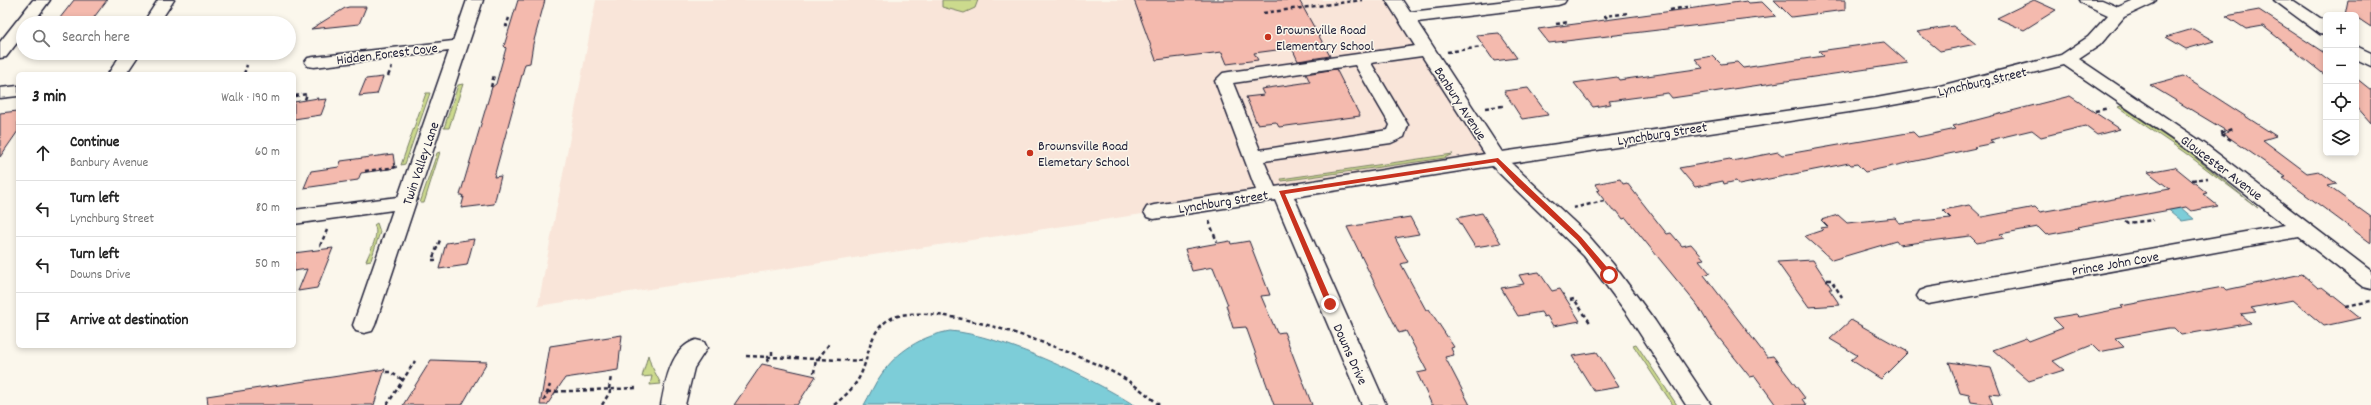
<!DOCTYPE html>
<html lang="en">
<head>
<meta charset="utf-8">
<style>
	body { margin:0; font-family:Dekko,sans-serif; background:#f6f6f6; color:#222 }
	.controls { position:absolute; right:12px; top:12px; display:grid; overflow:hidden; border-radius:6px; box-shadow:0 2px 6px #0003 }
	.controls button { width:36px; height:36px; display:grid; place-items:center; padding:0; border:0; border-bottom:1px solid #e0e0e0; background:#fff; color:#222; font:20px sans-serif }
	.stop { position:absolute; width:12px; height:12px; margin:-9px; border:3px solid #c8321e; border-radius:50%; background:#fff }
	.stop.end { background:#c8321e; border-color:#fff; box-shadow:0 1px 4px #0008 }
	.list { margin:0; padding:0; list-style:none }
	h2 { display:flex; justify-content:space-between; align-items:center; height:52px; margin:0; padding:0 16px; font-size:17px }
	h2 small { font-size:13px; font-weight:400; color:#767676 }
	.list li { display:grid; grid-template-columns:26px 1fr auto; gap:12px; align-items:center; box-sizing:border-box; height:56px; padding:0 16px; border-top:1px solid #e0e0e0 }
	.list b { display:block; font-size:15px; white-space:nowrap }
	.list p { margin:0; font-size:13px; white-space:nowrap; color:#767676 }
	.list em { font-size:13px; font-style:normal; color:#767676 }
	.icon { flex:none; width:22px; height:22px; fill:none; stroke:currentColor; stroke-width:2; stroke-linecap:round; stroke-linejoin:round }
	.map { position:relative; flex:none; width:2371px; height:405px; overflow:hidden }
	.search { position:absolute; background:#fff; box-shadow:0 2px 6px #0003; left:16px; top:16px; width:280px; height:44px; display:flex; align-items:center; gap:10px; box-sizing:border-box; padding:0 14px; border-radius:22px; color:#767676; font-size:15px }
	.panel { position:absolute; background:#fff; box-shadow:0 2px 6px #0003; left:16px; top:72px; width:280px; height:276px; border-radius:6px }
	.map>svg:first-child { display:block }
	.built { fill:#f9e5d9 }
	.green { fill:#ccda8d; stroke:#777e64 }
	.water { fill:#7dcdd8; stroke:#598999 }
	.building { fill:#f4baae; stroke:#22223b }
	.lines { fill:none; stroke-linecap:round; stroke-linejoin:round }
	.minor-casing { stroke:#22223b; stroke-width:3 }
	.path { stroke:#22223b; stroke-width:2.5; stroke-dasharray:4 3; stroke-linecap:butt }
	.minor { fill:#fbf7ec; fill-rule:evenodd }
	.route { fill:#c8321e }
	.poi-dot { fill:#c8321e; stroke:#fbf7ec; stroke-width:1.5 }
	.labels { text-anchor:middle; stroke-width:3; stroke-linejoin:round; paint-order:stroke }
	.poi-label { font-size:14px; fill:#22223b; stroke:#fbf7ec; text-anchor:start }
	.street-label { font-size:14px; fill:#22223b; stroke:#fbf7ec }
</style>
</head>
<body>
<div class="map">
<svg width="2371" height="405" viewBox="0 0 2371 405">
	<rect width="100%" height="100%" fill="#fbf7ec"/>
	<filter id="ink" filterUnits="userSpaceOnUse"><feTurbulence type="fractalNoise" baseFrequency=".025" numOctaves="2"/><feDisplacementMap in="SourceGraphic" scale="8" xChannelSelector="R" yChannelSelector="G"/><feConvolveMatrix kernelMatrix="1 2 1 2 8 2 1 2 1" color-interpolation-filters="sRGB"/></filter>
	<g filter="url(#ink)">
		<path class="built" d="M596,0H1394L1498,160L538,306Z"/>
		<path class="green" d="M942,0H978L975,8L964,13L942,7Z
			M463,84L449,128H444L458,85Z
			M426,93H430L405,164L401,165Z
			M2121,106L2187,151L2258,208L2184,152L2118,107Z
			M440,152L424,203H420L437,153Z
			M1453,154L1444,158L1282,181L1281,179Z
			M377,223L380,232L371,260L366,261C370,251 380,234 374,225Z
			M1636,344L1677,405H1673L1633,345Z
			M648,355L651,365L661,384L650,385L652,376L642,377Z"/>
		<path class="water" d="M2172,200L2194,219L2182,221L2159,202Z
			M950,331C1001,335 1090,377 1134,405H864C870,395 874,384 881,375C897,351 922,336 950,331Z"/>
		<path class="building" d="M74,0H107L92,20L56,23Z
			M518,0H545L533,44L530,63L525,64L494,177L501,176L494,204L461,208L464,197L462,198L463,195H460L492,87L496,84L506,48L504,46Z
			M1134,0H1299L1330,56L1298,61L1292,48L1254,53L1258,60L1227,64L1222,52L1156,60Z
			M1774,0H1845V10L1791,17Z
			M2034,0L2056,10L2024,30L1997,18Z
			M2348,0H2371V27L2356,17V15H2345Z
			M1747,1L1749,3L1762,2L1776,16L1549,43L1538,29Z
			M349,7H366L359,24L311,29L345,8Z
			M2259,10L2326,54V76L2263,26L2246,29L2226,16Z
			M1953,26L1976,44L1940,51L1917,32Z
			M2193,29L2214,41L2186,49L2166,37Z
			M1499,33L1517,58L1494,61L1476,35Z
			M1884,42L1908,63L1672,98L1668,93L1609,101L1611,104L1593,107L1574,83L1617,77L1619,80L1703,68L1695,59L1713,56L1721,64L1737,62L1743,68L1824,56L1819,51Z
			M1336,69L1360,116L1279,127L1276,122L1257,124L1246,97L1264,95L1261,89L1310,82L1306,74Z
			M2183,76L2276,136L2263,140L2307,173L2319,171L2337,184L2328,186L2371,217V243L2283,178L2286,177L2224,134L2228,132L2150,85Z
			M383,77L377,94L359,96L366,79Z
			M2356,78L2371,90V123L2356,106Z
			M1528,88L1548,115L1522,119L1504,91Z
			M2070,96L2120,129L2097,135L2085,126L2041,137L2032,130L1990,140L1994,143L1974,147L1976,148L1865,172L1857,164L1851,165L1849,163L1739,185L1736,181L1724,184L1723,181L1695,187L1679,168L1730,159L1732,161L1778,152L1782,155L1913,132L1918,137L1956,129L1953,126Z
			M318,98L317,100L327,99L321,115L294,119V102Z
			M18,111V131L0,157V113Z
			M393,154L395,168L361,173L358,180L304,188L311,171L339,167L341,161Z
			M2175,167L2207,193L2203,194L2218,206L2191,211L2186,207L2077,227L2079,229L2046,235L2038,227L2000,234L2004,238L1977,243L1970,236L1899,245L1896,241L1832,260L1805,236L1823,230L1820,228L1828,227L1821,220L1838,215L1847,223L1895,218L1899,223L1951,218L1943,210L1969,205L1982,217L2035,207L2040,212L2170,189L2148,172Z
			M1620,179L1623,184L1627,183L1667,234L1671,233L1682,246L1691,244L1704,259L1699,260L1710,273L1704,275L1767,357L1773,356L1805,398L1802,399L1806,405H1776L1755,376L1750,377L1711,328L1698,306L1626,218L1623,219L1617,211H1613L1597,191L1600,190L1595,184Z
			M1482,213L1501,243L1475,247L1457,218Z
			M1410,217L1419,234L1395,238L1408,262L1401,264L1426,310L1429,309L1454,347L1451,348L1454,355L1445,357L1470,405H1432L1417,373L1427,371L1406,331L1399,333L1347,227Z
			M474,239L467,265L439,269L446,243Z
			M1230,241L1231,244L1249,241L1270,295L1261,296L1277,333L1284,332L1312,405H1274L1246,327L1233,328L1226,305H1228L1213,267L1192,271L1185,249Z
			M333,248L317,288L298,291L307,269L294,271V253Z
			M1813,260L1832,289H1829L1840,305L1809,307L1777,262Z
			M1539,272L1552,291L1560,289L1580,321L1553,326L1547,316L1544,317L1541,312L1518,316L1501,288L1524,284L1519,275Z
			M2302,274L2318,288L2322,287L2361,318L2324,326L2293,300L2251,308L2256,312L2241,314L2251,323L2181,335L2174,328H2169L2115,338L2124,347L2099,352L2092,345L2053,361L2064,370L2029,381L1993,350L2026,338L2029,341L2063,328L2053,318L2076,314L2079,317L2123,308L2121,306L2223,287L2226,290Z
			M1851,320L1908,352L1881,379L1851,360L1857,355L1830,339Z
			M622,335L618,370L565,378L547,405H540L550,346Z
			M1597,352L1619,387L1594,391L1572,356Z
			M431,360L487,362L462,405H403Z
			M1949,362L1991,368L2001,395L1989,394L1993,405L1971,402L1969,395L1960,393Z
			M762,364L816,376L797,405H734Z
			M385,369L374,405H208L207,396Z"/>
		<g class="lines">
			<g class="minor-casing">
				<path id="minor" d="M33,0H50L33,23H23V35L6,57L0,58V42Z
					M158,0H174L159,23H143Z
					M467,0H483L375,325L372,331L364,333L356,331L353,325L393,210L294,224V210L398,197L449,51L314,67L308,66L305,62L308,58L314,57L453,41Z
					M1386,0H1402L1410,12L1516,0H1566L1564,3L1558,5L1417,22L1502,152L1876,98L1936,87L2061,55L2088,37L2108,15L2082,3L2080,0H2102L2118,7L2134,0H2156L2154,3L2124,17L2100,45L2079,59L2205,144L2371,271V289L2363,287L2299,237L1928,304L1920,301L1917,296L1920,291L1928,288L2285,225L2191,152L2064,65L1936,97L1876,108L1511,163L1587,234L1613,264L1655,321L1711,405H1686L1626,312L1584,256L1492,166L1294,197L1386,405H1362L1275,200L1154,219L1147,217L1144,212L1147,207L1154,205L1256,190L1215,81L1223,73L1229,72L1415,46ZM1422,56L1485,154L1275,187L1264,161L1391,143L1404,137L1408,125L1371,63ZM1355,65L1390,125L1388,130L1260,150L1233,83Z
					M2274,0H2293L2326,22V35L2320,34Z
					M2356,46L2371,53V66L2356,59Z
					M122,53H140L126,74H108Z
					M18,86V96L0,98V88Z
					M696,340L704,342L707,348L694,368L685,405H661C665,383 671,347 696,340Z"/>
			</g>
			<path class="path" d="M1670,10L1691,6
				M1263,13L1362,0
				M1607,18L1605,16L1630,13
				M1556,24L1569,22
				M508,26H506L509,18
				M1447,52L1482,47
				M244,74L247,65
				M388,76L392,67
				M491,87L494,75
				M295,96L307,94L304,102
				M1485,108L1504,106
				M2095,111L2109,108
				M2231,140L2220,133L2232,129
				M365,171L397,167
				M2192,180L2208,178
				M1573,208L1604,201
				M1209,221L1217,242
				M2125,221L2128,223L2153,220
				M320,246L327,230
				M436,260H432L440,240
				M1827,280H1831L1842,297
				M1570,300L1574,299L1591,324
				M2346,306L2371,301
				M772,351V357
				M746,356L865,361
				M818,359L830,343
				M767,362L770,357
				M386,372H390L403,380
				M814,373L816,359
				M609,389L611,376
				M548,392L637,388
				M544,401L550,385
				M387,405L415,361
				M602,405L611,390
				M834,405C844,397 854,388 860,376C870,356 868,331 890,319C933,296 1079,353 1120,376C1135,385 1147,394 1159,405"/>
			<use href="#minor" class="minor"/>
		</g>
	</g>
	<path class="route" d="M1498,158L1581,237L1612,273V277H1607L1577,240L1517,185L1496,162L1285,194L1333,304L1327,306L1279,191Z"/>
	<g class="poi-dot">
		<circle cx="1268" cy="37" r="4"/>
		<circle cx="1030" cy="153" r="4"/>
	</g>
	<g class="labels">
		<g class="poi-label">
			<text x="1276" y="34">Brownsville Road<tspan x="1276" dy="16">Elementary School</tspan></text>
			<text x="1038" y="150">Brownsville Road<tspan x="1038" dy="16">Elemetary School</tspan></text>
		</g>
		<g class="street-label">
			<text transform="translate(387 53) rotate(-7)" y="5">Hidden Forest Cove</text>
			<text transform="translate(1982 81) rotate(-13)" y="5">Lynchburg Street</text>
			<text transform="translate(1461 103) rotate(57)" y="5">Banbury Avenue</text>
			<text transform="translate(1662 133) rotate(-9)" y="5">Lynchburg Street</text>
			<text transform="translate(420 163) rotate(-71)" y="5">Twin Valley Lane</text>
			<text transform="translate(2222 167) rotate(37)" y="5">Gloucester Avenue</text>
			<text transform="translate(1223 201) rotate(-9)" y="5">Lynchburg Street</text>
			<text transform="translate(2115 263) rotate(-10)" y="5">Prince John Cove</text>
			<text transform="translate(1351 354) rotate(66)" y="5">Downs Drive</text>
		</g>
	</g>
</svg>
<div class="controls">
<button>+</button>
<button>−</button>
<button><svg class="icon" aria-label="locate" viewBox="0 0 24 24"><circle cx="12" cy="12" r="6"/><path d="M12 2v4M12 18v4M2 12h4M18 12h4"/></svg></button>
<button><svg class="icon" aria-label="layers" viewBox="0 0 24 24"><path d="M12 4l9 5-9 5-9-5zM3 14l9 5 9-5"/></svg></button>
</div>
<div class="stop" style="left:1609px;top:275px"></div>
<div class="stop end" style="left:1330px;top:304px"></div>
<div class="search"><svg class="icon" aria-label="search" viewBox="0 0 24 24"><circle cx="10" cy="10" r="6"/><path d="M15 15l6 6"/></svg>Search here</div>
<section class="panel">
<h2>3 min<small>Walk · 190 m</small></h2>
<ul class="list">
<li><svg class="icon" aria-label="ahead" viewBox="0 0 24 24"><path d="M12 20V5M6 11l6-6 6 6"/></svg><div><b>Continue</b><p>Banbury Avenue</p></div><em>60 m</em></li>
<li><svg class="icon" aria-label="left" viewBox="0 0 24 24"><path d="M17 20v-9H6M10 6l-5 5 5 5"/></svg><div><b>Turn left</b><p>Lynchburg Street</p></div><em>80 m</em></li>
<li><svg class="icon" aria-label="left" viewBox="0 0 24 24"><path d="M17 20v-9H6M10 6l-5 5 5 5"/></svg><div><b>Turn left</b><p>Downs Drive</p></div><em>50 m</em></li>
<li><svg class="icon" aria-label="arrive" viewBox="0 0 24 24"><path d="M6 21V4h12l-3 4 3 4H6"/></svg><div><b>Arrive at destination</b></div></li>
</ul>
</section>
</div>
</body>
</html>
